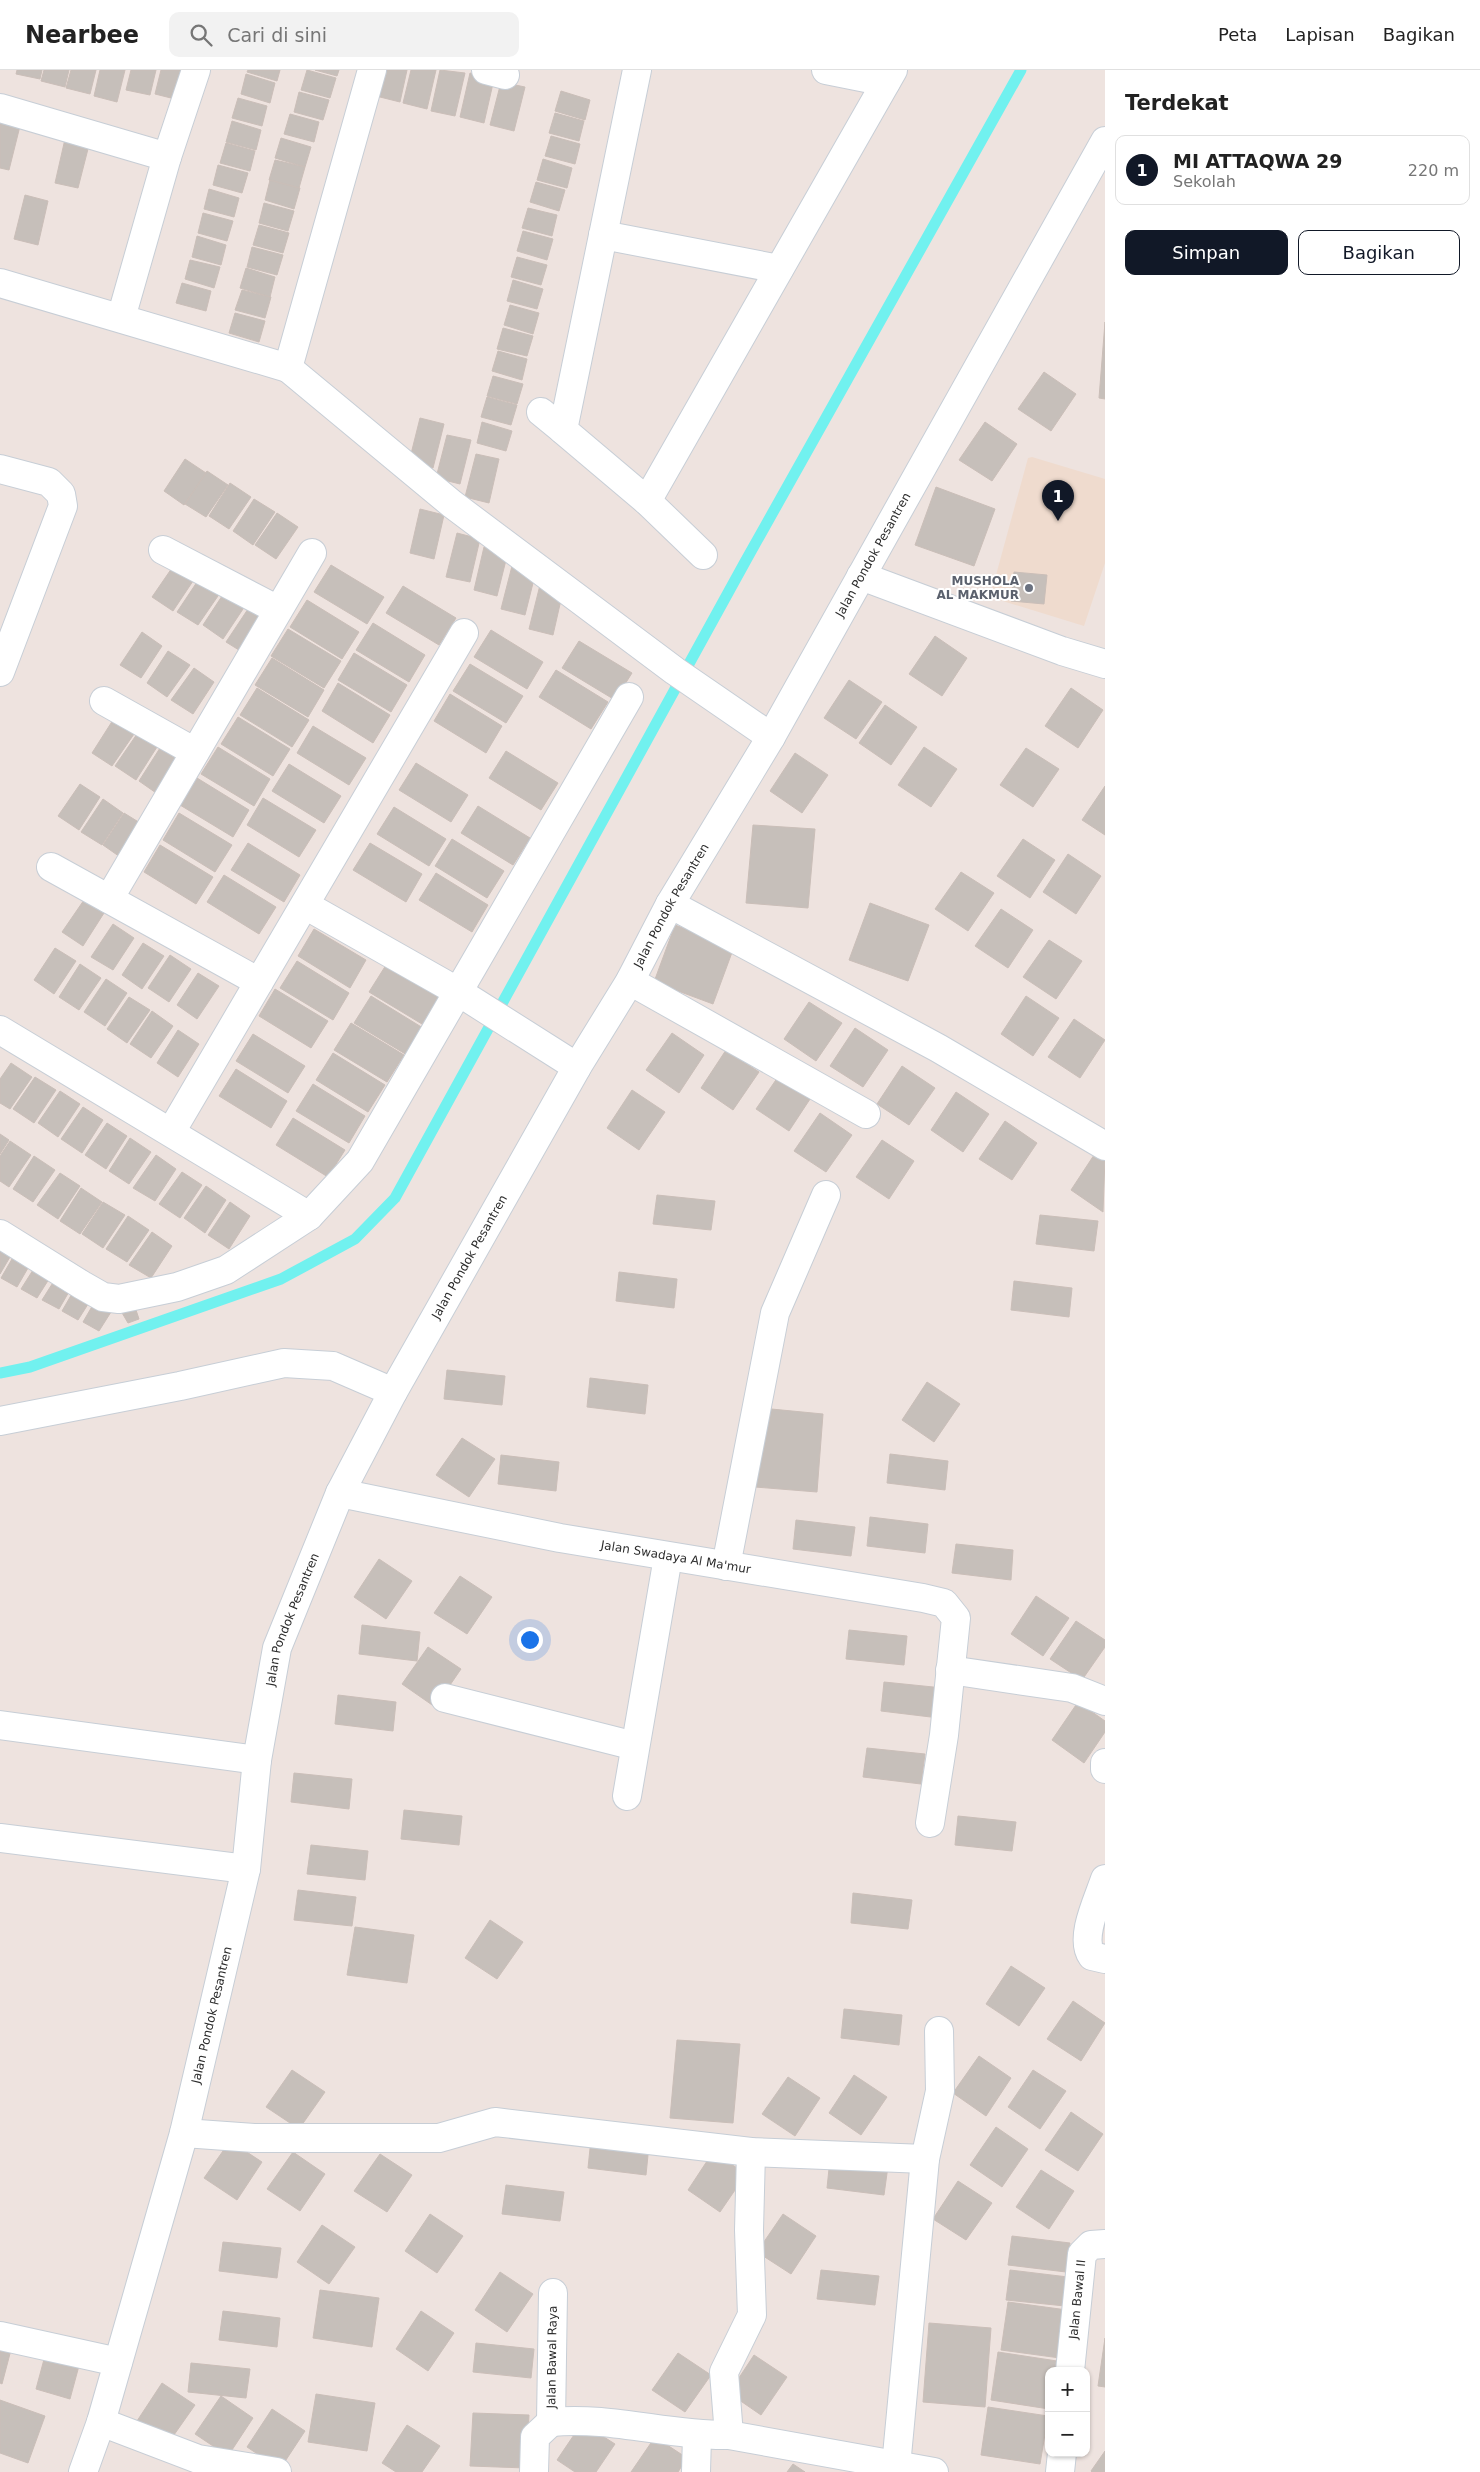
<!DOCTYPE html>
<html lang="id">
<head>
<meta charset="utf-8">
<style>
	body { margin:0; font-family:"DejaVu Sans",sans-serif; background:#f2f2f2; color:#222 }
	.controls { position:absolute; right:15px; bottom:15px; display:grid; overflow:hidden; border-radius:10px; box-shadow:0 1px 4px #0004 }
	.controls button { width:45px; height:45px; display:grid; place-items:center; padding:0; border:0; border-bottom:1px solid #e0e0e0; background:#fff; color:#222; font:25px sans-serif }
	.you { position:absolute; left:529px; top:1569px; width:18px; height:18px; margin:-12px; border:4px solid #fff; border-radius:50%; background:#1a73e8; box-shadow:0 0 0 8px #1a73e833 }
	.badge { display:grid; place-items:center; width:32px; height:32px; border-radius:50%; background:#111827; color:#fff; font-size:16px; font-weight:700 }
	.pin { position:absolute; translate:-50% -41px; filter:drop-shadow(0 1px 2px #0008) }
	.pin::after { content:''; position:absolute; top:26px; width:18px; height:15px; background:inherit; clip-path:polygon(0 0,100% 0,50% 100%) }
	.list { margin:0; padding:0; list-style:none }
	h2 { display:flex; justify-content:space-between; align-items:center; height:65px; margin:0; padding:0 20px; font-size:21px }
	h2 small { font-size:16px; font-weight:400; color:#767676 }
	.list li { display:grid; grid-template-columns:32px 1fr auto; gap:15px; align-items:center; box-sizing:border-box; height:70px; margin:0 10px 10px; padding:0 10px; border:1px solid #e0e0e0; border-radius:10px }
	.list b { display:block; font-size:19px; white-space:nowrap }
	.list p { margin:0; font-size:16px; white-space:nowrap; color:#767676 }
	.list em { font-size:16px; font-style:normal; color:#767676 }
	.actions { display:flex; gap:10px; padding:15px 20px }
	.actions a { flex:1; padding:11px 0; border:1px solid #111827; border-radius:10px; text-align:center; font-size:18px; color:#111827 }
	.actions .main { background:#111827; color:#fff }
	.icon { flex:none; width:28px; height:28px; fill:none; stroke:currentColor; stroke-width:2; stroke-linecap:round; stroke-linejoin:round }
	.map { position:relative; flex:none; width:1105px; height:2402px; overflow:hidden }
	header { display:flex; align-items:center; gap:30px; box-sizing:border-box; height:70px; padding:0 25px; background:#fff; border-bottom:1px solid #e0e0e0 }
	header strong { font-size:24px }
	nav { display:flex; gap:28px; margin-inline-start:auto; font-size:18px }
	.search { width:350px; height:45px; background:#f2f2f2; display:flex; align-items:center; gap:12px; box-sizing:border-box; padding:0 18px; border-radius:10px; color:#767676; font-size:19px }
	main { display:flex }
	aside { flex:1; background:#fff }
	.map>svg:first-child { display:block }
	.education { fill:#efdbce }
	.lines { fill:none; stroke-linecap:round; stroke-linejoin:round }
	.stream { stroke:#71f1ef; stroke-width:11 }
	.building { fill:#c6bfba; stroke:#cabeb8 }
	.street-casing { stroke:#c7ced6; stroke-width:30 }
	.secondary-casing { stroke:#c7ced6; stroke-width:30 }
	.street { stroke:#fff; stroke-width:28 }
	.secondary { stroke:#fff; stroke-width:28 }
	.worship-dot { fill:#6b7280; stroke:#fff; stroke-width:2 }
	.labels { text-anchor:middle; stroke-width:4; stroke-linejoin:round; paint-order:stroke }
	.street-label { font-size:12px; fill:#2c2c2c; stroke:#fff }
	.worship-label { font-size:12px; font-weight:bold; fill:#5b616d; stroke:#fff; text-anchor:end }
</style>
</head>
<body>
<header>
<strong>Nearbee</strong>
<div class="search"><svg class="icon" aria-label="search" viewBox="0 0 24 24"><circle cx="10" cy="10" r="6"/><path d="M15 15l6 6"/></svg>Cari di sini</div>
<nav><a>Peta</a><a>Lapisan</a><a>Bagikan</a></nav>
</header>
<main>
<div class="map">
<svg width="1105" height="2402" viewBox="0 0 1105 2402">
	<rect width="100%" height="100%" fill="#eee3df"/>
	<path class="education" d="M1032,387L1105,409V493L1084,556L990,527L1028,388Z"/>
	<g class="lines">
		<path class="stream" d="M0,1303L30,1297L281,1209L355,1169L395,1128L745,492L1021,0"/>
	</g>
	<path class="building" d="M17,0H42L40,9L16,4Z
		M44,0H69L65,17L41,11Z
		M71,0H96L90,24L66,18Z
		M100,0H125L117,32L94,26Z
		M131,0H156L150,25L126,20Z
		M161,0H186L179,30L155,24Z
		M248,0H280L277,11L247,2Z
		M307,0L336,8L330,28L301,20Z
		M315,0H339L337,6Z
		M382,0H407L400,32L376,26Z
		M411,0H436L427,39L403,33Z
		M440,0L465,3L455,46L431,41Z
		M470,3L494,9L484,53L460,47Z
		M246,4L275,13L270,33L241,24Z
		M501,12L525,17L514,61L490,55Z
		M561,21L590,30L585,50L555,41Z
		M299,22L329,30L323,50L294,42Z
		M238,28L267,36L262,56L232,48Z
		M555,43L584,51L579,71L549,63Z
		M290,44L319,52L314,72L284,64Z
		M232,51L261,60L256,80L226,72Z
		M0,52L20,56L9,100L0,98Z
		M551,66L580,74L575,94L545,86Z
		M281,68L311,77L305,97L275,88Z
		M65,69L89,75L78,118L55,113Z
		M226,73L255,81L250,101L220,93Z
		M543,89L572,98L567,118L537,110Z
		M275,90L305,97L299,118L269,110Z
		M218,95L248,103L242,123L213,115Z
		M270,110L300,118L294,139L265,130Z
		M536,112L565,120L559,141L530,132Z
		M209,119L239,128L234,147L204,139Z
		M25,125L48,131L38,175L14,169Z
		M264,133L294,141L288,161L259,153Z
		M528,138L557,145L552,166L522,158Z
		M203,143L233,151L227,171L198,163Z
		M259,155L289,163L283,183L253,175Z
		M523,161L553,169L547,190L517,181Z
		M197,166L226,175L221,195L192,187Z
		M252,177L283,185L277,205L247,197Z
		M517,187L547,195L541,215L511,207Z
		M190,190L220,197L214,218L185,209Z
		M246,198L275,207L270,227L240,218Z
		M513,210L543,219L537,239L507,231Z
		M182,213L211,221L206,241L176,233Z
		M242,220L271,227L265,248L235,240Z
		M510,235L539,243L533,264L504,255Z
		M235,243L265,251L259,272L229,263Z
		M1105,252V329L1099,328Z
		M503,258L533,266L527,286L497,279Z
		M498,281L527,289L522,310L492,301Z
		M1044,302L1076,324L1051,361L1018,339Z
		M493,306L523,314L517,334L487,326Z
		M487,327L517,335L511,355L481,347Z
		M420,348L444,354L433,398L409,392Z
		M482,352L512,361L506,381L477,373Z
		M985,352L1017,374L992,411L959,390Z
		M447,365L471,370L460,414L436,408Z
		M476,384L499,389L489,433L465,427Z
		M185,389L206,403L184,435L164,421Z
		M207,401L228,415L206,447L185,434Z
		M230,413L251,427L229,459L209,446Z
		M936,417L995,439L974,496L915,475Z
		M254,429L275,442L253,475L233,461Z
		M420,439L444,445L434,489L410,483Z
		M277,443L298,457L276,489L255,475Z
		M457,463L480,469L470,512L446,507Z
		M484,477L508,482L497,526L474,520Z
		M174,495L195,508L173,541L152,527Z
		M331,495L384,527L367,554L314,522Z
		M512,496L536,501L525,545L501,539Z
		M1014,502L1047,505L1044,534L1011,531Z
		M199,509L220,523L198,555L177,542Z
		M540,515L563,521L553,565L529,559Z
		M403,516L456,548L439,575L386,543Z
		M224,523L245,536L223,569L203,555Z
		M307,530L359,562L342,589L290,557Z
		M248,539L268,553L247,585L226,572Z
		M373,553L425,585L409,612L356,580Z
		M288,559L341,591L324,618L271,586Z
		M491,560L543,592L527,619L474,587Z
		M142,562L162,576L141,608L120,595Z
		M935,566L967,588L942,626L909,604Z
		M579,571L632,603L615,630L562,598Z
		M168,581L190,595L167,627L147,613Z
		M354,583L407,615L391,642L338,610Z
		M272,588L324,620L308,647L255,615Z
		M470,594L523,626L506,653L453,621Z
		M194,598L214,612L193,644L171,630Z
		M556,600L608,632L591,659L539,627Z
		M849,610L882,632L856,669L824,648Z
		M338,613L390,645L373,673L322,641Z
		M257,618L309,650L292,677L240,645Z
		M1071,618L1103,640L1078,678L1045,656Z
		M450,624L502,656L486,683L434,651Z
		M885,635L917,657L891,695L859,673Z
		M238,647L290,679L273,706L221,674Z
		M113,650L134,664L112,696L92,683Z
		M313,656L366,688L349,715L297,683Z
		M137,664L157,677L136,710L115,696Z
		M218,677L270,709L254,736L201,704Z
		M924,677L957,699L931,737L898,715Z
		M160,678L181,692L159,725L139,711Z
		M1026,678L1059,699L1033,737L1000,715Z
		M506,681L558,713L541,740L489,708Z
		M795,683L828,705L802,743L770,721Z
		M416,693L468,725L451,752L399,720Z
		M289,694L341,726L324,753L272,721Z
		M197,708L249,740L233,767L180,735Z
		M80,714L100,727L79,760L58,746Z
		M1105,716V765L1082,750Z
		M263,728L316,760L299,787L247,755Z
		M103,729L123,743L102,775L81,762Z
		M478,736L530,768L513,795L461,763Z
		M394,737L446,769L429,796L377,764Z
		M124,743L145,756L123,789L103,775Z
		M179,743L232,775L215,802L163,770Z
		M753,755L815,759L808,838L746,833Z
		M452,769L504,801L487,828L435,796Z
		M1023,769L1055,790L1030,828L997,806Z
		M248,773L300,805L284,832L231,800Z
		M370,773L422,804L406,832L353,800Z
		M160,775L213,807L196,834L144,802Z
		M1068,784L1101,806L1076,844L1043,822Z
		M961,802L994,823L968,861L935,839Z
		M436,803L488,835L472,862L419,830Z
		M224,805L276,837L259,864L207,832Z
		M84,830L104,843L83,876L62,862Z
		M870,833L929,855L908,911L849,890Z
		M1001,839L1033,860L1008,898L975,876Z
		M113,854L134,868L113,900L91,887Z
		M675,855L734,877L713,934L654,912Z
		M314,859L366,890L350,918L298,886Z
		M1049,870L1082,891L1056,929L1023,907Z
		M143,873L164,886L142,919L122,905Z
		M55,878L76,891L54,924L34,910Z
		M170,885L191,899L169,932L148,918Z
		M297,891L349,923L333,950L280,918Z
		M80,894L101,908L79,940L59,927Z
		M386,895L439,927L422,954L369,922Z
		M198,903L219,916L197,949L177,935Z
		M106,909L127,923L105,956L84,942Z
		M275,919L328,951L311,978L259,946Z
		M371,926L423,958L407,985L354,953Z
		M1026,926L1059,948L1033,986L1001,964Z
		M129,927L150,940L127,973L107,959Z
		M809,932L842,953L816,991L784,969Z
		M152,941L173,956L151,988L130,974Z
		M1074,949L1105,970L1080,1008L1048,987Z
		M351,953L404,985L387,1012L334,980Z
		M855,958L888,980L863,1017L830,996Z
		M178,960L199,974L178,1007L157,993Z
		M672,963L704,985L679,1023L646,1000Z
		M253,964L305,996L288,1023L236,991Z
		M726,980L759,1002L733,1040L701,1018Z
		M333,983L385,1015L368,1042L316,1010Z
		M11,993L32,1007L10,1039L0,1033V1009Z
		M902,996L935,1018L909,1055L877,1034Z
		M236,999L287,1031L271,1058L219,1026Z
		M782,1001L814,1023L789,1061L756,1039Z
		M35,1007L56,1020L34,1053L13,1039Z
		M313,1014L365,1046L349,1073L296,1041Z
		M632,1020L665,1042L639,1080L607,1058Z
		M60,1021L80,1034L58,1067L38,1053Z
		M956,1022L989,1044L963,1082L931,1060Z
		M83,1037L103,1050L82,1083L61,1069Z
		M820,1043L852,1065L826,1102L794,1081Z
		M293,1048L345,1080L328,1107L276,1075Z
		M1005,1051L1037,1073L1012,1110L979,1089Z
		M107,1053L127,1066L106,1099L85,1085Z
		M0,1064L9,1070L0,1084Z
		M130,1068L151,1082L129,1114L109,1101Z
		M882,1070L914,1091L889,1129L856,1107Z
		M10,1071L31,1085L9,1117L0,1111V1086Z
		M1096,1082L1105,1088L1103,1142L1071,1120Z
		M156,1085L176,1099L155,1131L133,1118Z
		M34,1086L55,1100L33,1132L13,1119Z
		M182,1102L202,1115L180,1148L159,1134Z
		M60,1103L80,1116L58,1149L37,1135Z
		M206,1116L226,1130L205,1163L184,1148Z
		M81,1118L102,1132L80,1164L60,1151Z
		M657,1125L715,1131L711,1160L653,1154Z
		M103,1132L125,1145L103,1178L82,1164Z
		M230,1132L250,1146L229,1179L208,1165Z
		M1040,1145L1098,1151L1094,1181L1036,1174Z
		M128,1146L149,1160L127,1192L106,1179Z
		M152,1162L172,1176L151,1208L129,1195Z
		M0,1181L10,1187L0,1204Z
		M12,1189L28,1198L17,1217L1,1208Z
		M33,1200L49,1209L37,1228L21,1219Z
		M619,1202L677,1209L674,1238L616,1231Z
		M54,1211L70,1220L59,1239L42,1230Z
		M1014,1211L1072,1218L1069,1247L1011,1240Z
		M73,1222L90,1231L78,1250L62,1241Z
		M94,1233L111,1242L99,1261L83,1252Z
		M134,1234L139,1249L128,1253L121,1241Z
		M447,1300L505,1306L502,1335L444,1329Z
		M590,1308L648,1315L645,1344L587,1337Z
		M927,1312L960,1334L934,1372L902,1350Z
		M761,1338L823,1344L817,1422L755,1417Z
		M462,1368L495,1389L469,1427L436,1405Z
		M890,1384L948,1391L945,1420L887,1413Z
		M501,1385L559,1392L556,1421L498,1414Z
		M870,1447L928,1454L925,1483L867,1476Z
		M796,1450L855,1457L851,1486L793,1479Z
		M956,1474L1013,1480L1011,1510L952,1503Z
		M379,1489L412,1511L386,1549L354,1527Z
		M460,1506L492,1527L467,1564L434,1543Z
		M1036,1526L1069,1548L1043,1586L1011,1564Z
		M1076,1551L1105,1570V1577L1082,1610L1050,1589Z
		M362,1555L420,1562L417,1591L359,1584Z
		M849,1560L907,1566L904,1595L846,1589Z
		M428,1577L461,1599L435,1637L402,1614Z
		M884,1612L943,1618L939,1648L881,1641Z
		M338,1625L396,1632L393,1661L335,1654Z
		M1078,1632L1105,1651V1662L1084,1693L1052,1670Z
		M867,1678L925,1684L921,1714L863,1707Z
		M294,1703L352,1709L349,1739L291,1732Z
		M404,1740L462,1746L459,1775L401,1769Z
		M958,1746L1016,1752L1012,1781L955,1775Z
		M311,1775L368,1781L365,1810L307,1804Z
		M298,1820L356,1827L352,1856L294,1850Z
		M853,1823L912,1830L908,1859L851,1853Z
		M490,1850L523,1872L497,1909L465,1888Z
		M355,1857L414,1865L407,1913L347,1905Z
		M1011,1896L1045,1918L1019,1956L986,1934Z
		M1073,1931L1105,1953L1081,1991L1047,1969Z
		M844,1939L902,1945L899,1975L841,1968Z
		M677,1970L740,1974L733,2053L670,2048Z
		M979,1986L1011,2008L986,2046L953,2023Z
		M292,2000L325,2022L299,2059L266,2037Z
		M1033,2000L1066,2021L1040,2059L1008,2037Z
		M854,2005L887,2027L861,2065L829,2043Z
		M788,2007L820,2028L795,2066L762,2044Z
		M1071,2042L1103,2064L1078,2101L1045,2080Z
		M996,2057L1028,2079L1002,2117L970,2095Z
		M591,2069L649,2075L646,2105L588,2098Z
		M230,2071L262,2092L237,2130L204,2108Z
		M293,2082L325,2104L300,2141L267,2119Z
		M713,2082L746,2104L720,2142L688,2120Z
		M380,2084L412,2105L387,2142L354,2121Z
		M830,2089L888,2096L884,2125L827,2118Z
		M1041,2100L1074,2121L1049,2159L1016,2137Z
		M958,2111L992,2133L966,2170L933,2149Z
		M506,2115L564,2122L560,2151L502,2144Z
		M430,2144L463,2166L437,2203L405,2181Z
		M783,2144L816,2166L791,2204L757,2182Z
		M322,2155L355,2177L329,2214L297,2192Z
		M1012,2166L1070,2173L1066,2202L1008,2195Z
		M223,2172L281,2178L277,2208L219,2201Z
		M821,2200L879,2206L875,2235L817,2229Z
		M1010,2200L1068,2207L1065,2236L1006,2230Z
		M500,2202L533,2224L507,2262L475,2240Z
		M320,2220L379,2228L372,2277L313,2268Z
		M1008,2232L1067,2240L1060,2288L1001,2280Z
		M223,2241L280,2248L277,2277L219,2270Z
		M421,2241L454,2263L428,2301L396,2279Z
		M929,2253L991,2258L985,2337L923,2332Z
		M1105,2268V2317L1098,2316Z
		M0,2273L12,2276L2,2314L0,2313Z
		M476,2273L534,2279L531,2308L473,2302Z
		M46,2282L80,2292L70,2329L36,2319Z
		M998,2282L1057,2291L1055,2301H1049V2339L991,2330Z
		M678,2283L711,2305L685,2342L652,2320Z
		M754,2285L787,2307L761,2345L729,2323Z
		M191,2293L250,2299L246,2328L188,2322Z
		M162,2313L195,2335L169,2372L137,2351Z
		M316,2324L375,2333L367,2381L308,2372Z
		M221,2326L253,2348L228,2386L195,2364Z
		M0,2330L45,2346L28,2393L0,2383Z
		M988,2337L1048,2346L1040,2394L981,2385Z
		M272,2339L305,2361L280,2399L247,2377Z
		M473,2343L529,2345L526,2398L470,2396Z
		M582,2353L615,2374L596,2402H575L557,2390Z
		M407,2355L440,2376L422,2402H396L382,2393Z
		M655,2367L687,2388L678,2402H631Z
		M1105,2381V2402H1092L1091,2401Z
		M793,2394L805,2402H787Z"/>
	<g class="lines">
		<g class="street-casing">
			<g id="street">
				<path d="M372,0L288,298L452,434L675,601L771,667"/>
				<path d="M486,0L505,5"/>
				<path d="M637,0L563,360L647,431L703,485"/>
				<path d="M826,0L886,12"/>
				<path d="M0,38L167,87"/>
				<path d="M603,165L779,199"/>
				<path d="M0,213L288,298"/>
				<path d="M121,248L167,87L196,0"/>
				<path d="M541,342L563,360"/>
				<path d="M0,399L49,412L61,424L63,436L0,602"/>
				<path d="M647,431L893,0"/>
				<path d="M163,480L278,540"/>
				<path d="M861,506L1062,581L1105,594"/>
				<path d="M104,631L195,682"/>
				<path d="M51,797L259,912"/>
				<path d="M109,829L312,483"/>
				<path d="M670,834L938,978L1105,1076"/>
				<path d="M305,835L457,921L577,997"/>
				<path d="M630,911L866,1044"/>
				<path d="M0,960L309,1146"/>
				<path d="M171,1062L464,563"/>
				<path d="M0,1164L82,1215L103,1227L119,1229L177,1217L226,1200L309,1146L360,1091L629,627"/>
				<path d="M0,1351L180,1316L284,1293L333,1296L393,1322"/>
				<path id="s1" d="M340,1423L560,1468L923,1528L944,1533L956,1548L944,1665L930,1753"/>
				<path d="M726,1496L775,1243L826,1125"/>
				<path d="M950,1600L1072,1618L1105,1631"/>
				<path d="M445,1628L635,1676"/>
				<path d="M0,1655L257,1690"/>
				<path d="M1105,1693V1699"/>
				<path d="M627,1726L668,1487"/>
				<path d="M0,1768L246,1799"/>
				<path d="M1105,1809C1098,1830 1079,1868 1092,1886L1105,1889"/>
				<path d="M184,2063L254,2068H439L495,2052L751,2082L925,2089"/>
				<path d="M0,2266L118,2292"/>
				<path id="s2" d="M1070,2301L1082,2184L1091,2175L1105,2174"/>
				<path d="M101,2352L198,2389L277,2402"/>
				<path d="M551,2352C611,2346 669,2366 729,2365L934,2402"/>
				<path id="s3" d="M551,2352L553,2223"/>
				<path d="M729,2365L724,2302L752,2245L749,2160L751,2082"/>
				<path d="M896,2396L925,2089L940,2021L939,1961"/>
				<path d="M534,2402L535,2367L551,2352"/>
				<path d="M696,2402L697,2366"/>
				<path d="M1060,2402L1062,2383"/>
			</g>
		</g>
		<g class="secondary-casing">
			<g id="secondary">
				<path id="s4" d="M83,2402L101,2352L184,2063L246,1799L257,1690L277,1578L340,1423L393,1322L577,997L630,911L670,834L771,667L1105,71"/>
			</g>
		</g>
		<use href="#street" class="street"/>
		<use href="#secondary" class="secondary"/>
	</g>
	<circle class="worship-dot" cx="1029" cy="518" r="5"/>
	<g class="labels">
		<g class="street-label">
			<text dy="4" stroke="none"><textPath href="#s4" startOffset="2095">Jalan Pondok Pesantren</textPath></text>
			<text dy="4" stroke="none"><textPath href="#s4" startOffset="1690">Jalan Pondok Pesantren</textPath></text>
			<text dy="4" stroke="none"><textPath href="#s4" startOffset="1285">Jalan Pondok Pesantren</textPath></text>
			<text dy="4" stroke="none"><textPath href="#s1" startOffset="342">Jalan Swadaya Al Ma'mur</textPath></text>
			<text dy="4" stroke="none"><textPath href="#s4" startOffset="880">Jalan Pondok Pesantren</textPath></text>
			<text dy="4" stroke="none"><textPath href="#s4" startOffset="475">Jalan Pondok Pesantren</textPath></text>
			<text dy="4" stroke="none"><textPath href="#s2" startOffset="72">Jalan Bawal II</textPath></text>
			<text dy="4" stroke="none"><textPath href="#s3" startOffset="65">Jalan Bawal Raya</textPath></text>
		</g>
		<g class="worship-label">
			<text x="1019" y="515">MUSHOLA<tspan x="1019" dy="14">AL MAKMUR</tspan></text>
		</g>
	</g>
</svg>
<div class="controls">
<button>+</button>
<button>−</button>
</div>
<div class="you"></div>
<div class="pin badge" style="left:1058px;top:451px">1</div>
</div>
<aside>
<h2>Terdekat<small></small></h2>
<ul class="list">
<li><span class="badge">1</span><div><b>MI ATTAQWA 29</b><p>Sekolah</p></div><em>220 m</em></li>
</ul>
<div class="actions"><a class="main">Simpan</a><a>Bagikan</a></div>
</aside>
</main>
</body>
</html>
